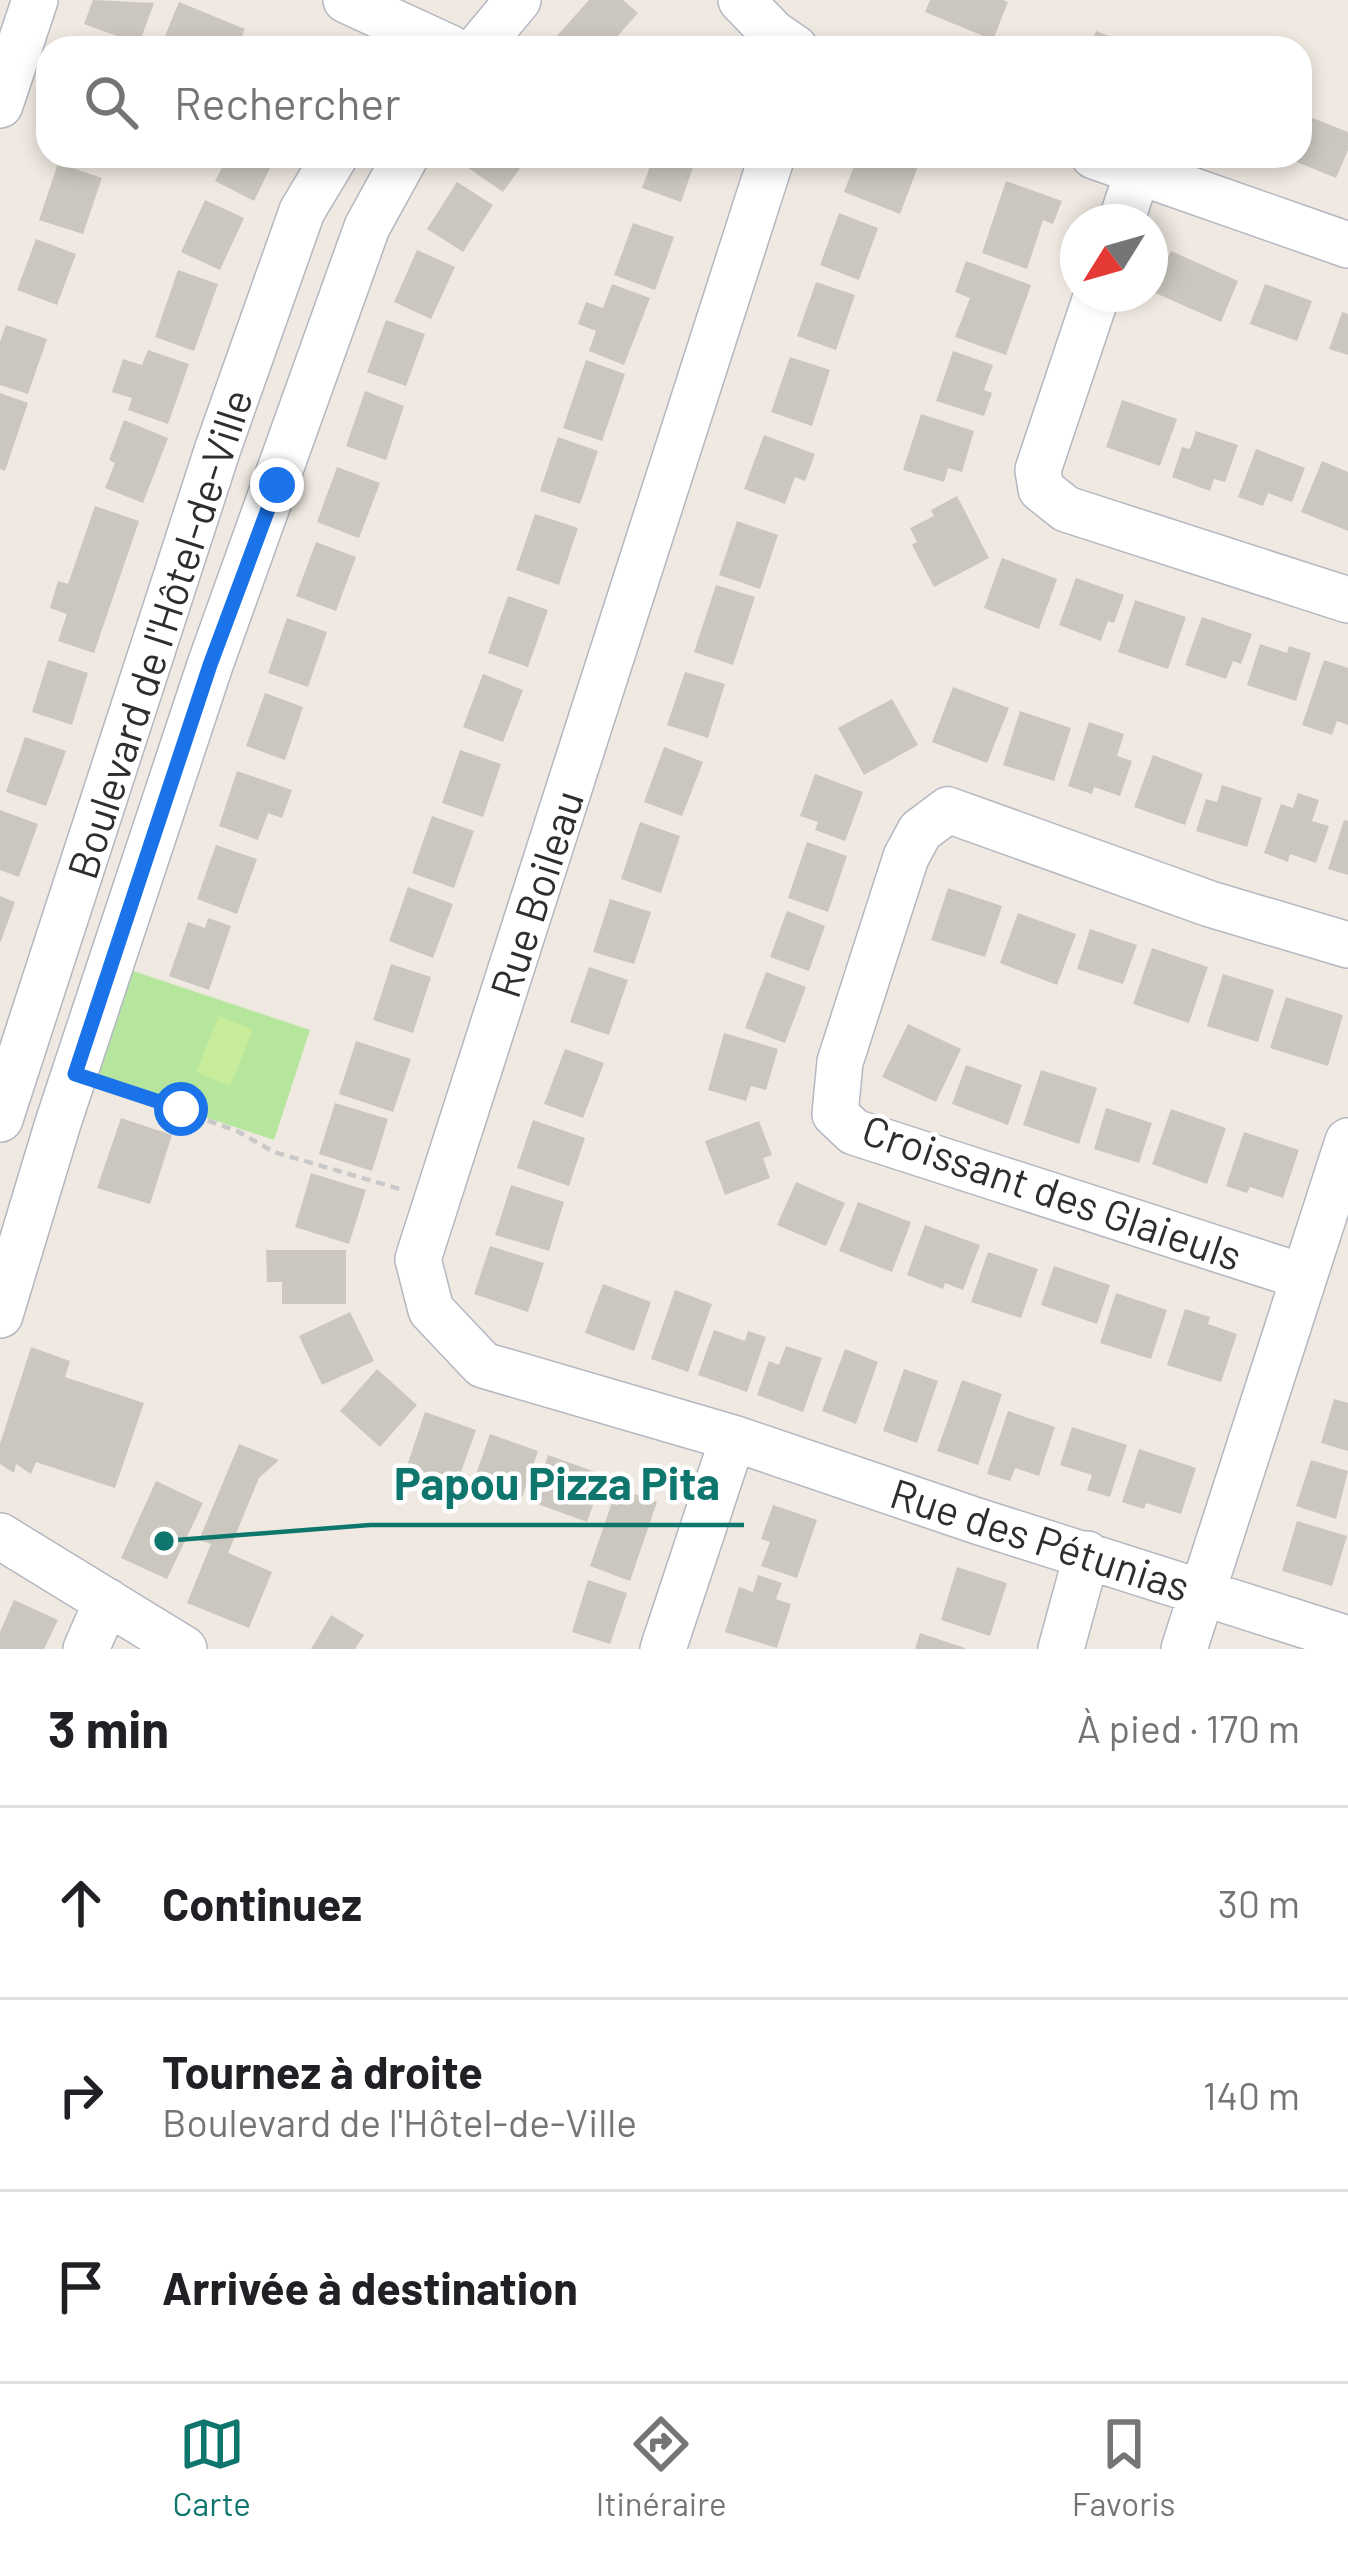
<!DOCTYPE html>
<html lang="fr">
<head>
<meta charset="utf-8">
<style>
	body { margin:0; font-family:Barlow,sans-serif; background:#f2f2f2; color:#202124 }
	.compass { position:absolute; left:1060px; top:204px; width:108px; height:108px; border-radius:50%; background:#fff; box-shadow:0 6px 18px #0003; rotate:233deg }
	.stop { position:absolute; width:36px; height:36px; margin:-27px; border:9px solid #1a73e8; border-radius:50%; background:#fff }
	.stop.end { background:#1a73e8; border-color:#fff; box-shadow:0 3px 12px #0008 }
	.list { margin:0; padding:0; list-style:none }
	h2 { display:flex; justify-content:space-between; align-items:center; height:156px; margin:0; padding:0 48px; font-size:51px }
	h2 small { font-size:39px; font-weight:400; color:#757577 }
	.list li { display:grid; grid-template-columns:78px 1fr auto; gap:36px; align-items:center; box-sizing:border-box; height:192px; padding:0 48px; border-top:3px solid #e0e0e0 }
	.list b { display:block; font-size:45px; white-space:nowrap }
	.list p { margin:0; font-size:39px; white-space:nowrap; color:#757577 }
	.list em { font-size:39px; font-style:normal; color:#757577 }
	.icon { flex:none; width:66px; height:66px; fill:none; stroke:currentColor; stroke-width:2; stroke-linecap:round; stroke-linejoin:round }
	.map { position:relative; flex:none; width:1348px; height:1649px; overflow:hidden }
	.search { position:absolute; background:#fff; box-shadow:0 6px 18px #0003; left:36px; right:36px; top:36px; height:132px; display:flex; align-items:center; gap:30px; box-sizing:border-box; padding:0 42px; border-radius:36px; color:#757577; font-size:45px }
	.sheet { height:732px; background:#fff }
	nav { display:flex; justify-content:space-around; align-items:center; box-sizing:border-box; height:168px; border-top:3px solid #e0e0e0; background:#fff; font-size:33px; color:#757577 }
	nav a { display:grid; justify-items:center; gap:6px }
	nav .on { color:#0f766e }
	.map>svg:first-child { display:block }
	.green { fill:#b6e59e }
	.pitch { fill:#c9ec9a }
	.building { fill:#cbc7bf }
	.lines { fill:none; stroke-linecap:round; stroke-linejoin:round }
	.minor-casing { stroke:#b4b7c1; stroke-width:48 }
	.path { stroke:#c9c9c9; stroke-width:4.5; stroke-dasharray:9 6; stroke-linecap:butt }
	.minor { stroke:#fff; stroke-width:45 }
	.route { stroke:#1a73e8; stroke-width:15 }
	.labels { text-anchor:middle; stroke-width:9; stroke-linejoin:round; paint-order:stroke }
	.street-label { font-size:42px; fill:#2e2e2e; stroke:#fff }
	.leader { fill:none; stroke:#0f766e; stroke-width:4.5 }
	.callout-dot { fill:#0f766e; stroke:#fff; stroke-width:4.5 }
	.callout-label { font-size:45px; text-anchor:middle; font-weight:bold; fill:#0f766e; stroke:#fff; stroke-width:9; stroke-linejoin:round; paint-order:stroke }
</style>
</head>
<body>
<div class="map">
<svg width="1348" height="1649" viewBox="0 0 1348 1649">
	<rect width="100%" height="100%" fill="#efe9e1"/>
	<path class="green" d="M112,964L310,1030L274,1140L75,1074Z"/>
	<path class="pitch" d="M219,1016L253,1030L230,1086L196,1072Z"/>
	<path class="building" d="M93,0L154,3L139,44L84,24Z
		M589,0H623L638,13L607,48H567L555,38Z
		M930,0H1003L1008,2L993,40L925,12Z
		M179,2L245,29L237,48H175L162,43Z
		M1096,31L1139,48H1090Z
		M1300,113L1348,132V150L1336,178L1282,156H1300Z
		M228,156H276L254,201L215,181Z
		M470,156H523L525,161L503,192L464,165Z
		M654,156H697L681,202L642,188Z
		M858,156H908L920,161L900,214L844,192Z
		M58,163L102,178L83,234L39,220Z
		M1006,181L1062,201L1053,224L1043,220L1027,269L982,253Z
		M457,182L493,205L463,252L427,229Z
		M205,200L244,218L220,270L181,252Z
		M839,213L878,228L859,280L820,265Z
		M633,223L674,237L655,290L614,275Z
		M36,239L76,254L57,305L17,290Z
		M417,250L455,267L431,319L394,302Z
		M1171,251L1238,281L1221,322L1153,292Z
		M966,261L1031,285L1006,355L955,337L970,298L955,292Z
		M178,270L218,284L194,351L155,337Z
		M816,282L855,295L836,350L797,336Z
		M612,284L650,298L624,365L589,351L596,331L578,324L586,302L603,308Z
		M1265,284L1312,301L1297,341L1250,324Z
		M1342,312L1348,314V355L1329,349Z
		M386,320L425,334L406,386L367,372Z
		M6,325L47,339L28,394L0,385V342Z
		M148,350L189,364L168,424L128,410L132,398L112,392L123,359L142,365Z
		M953,351L993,365L984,390L992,393L984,416L936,401Z
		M790,357L830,370L812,426L771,412Z
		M586,360L625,374L602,441L563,428Z
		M365,391L404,406L386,460L346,446Z
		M0,393L28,403L5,471L0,469Z
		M1122,400L1177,419L1160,466L1106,447Z
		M921,414L974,431L962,472L948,468L944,482L903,470Z
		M124,420L168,438L143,503L105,488L115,463L109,460Z
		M1196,431L1238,445L1225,482L1214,479L1210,491L1172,477L1182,447L1190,449Z
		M764,435L815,454L805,481L795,477L785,504L744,489Z
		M558,437L598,451L580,504L540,491Z
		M1256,449L1305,468L1292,502L1268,493L1263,506L1238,497Z
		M1322,461L1348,472V531L1301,512Z
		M337,467L380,483L359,538L317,522Z
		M957,496L989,558L934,587L912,545L917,542L910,528L934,516L931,510Z
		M95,506L139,521L94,653L58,641L67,614L50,608L58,581L68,584Z
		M535,514L578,528L559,585L516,570Z
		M737,521L778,535L760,589L719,575Z
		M316,542L356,557L336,611L296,596Z
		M1002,558L1057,579L1039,629L984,608Z
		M1076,578L1124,595L1114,623L1108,621L1101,641L1059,625Z
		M716,585L755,597L733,665L694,652Z
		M508,596L548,610L528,667L488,653Z
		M1135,600L1186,617L1168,669L1118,652Z
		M1202,617L1252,634L1241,664L1233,661L1226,679L1185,665Z
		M287,618L327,632L308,687L268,673Z
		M1260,644L1287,653L1289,646L1311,653L1296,701L1247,685Z
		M48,660L88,673L72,725L32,712Z
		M1324,660L1348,668V725L1337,721L1332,735L1302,725Z
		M685,672L725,684L708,738L667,725Z
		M483,674L523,690L503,742L463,727Z
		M953,687L1009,708L987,763L932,742Z
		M265,693L303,707L285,760L246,746Z
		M892,699L918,745L864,775L838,728Z
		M1020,711L1071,728L1054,781L1003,765Z
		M1089,722L1124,734L1117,756L1132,761L1120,796L1094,787L1092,794L1068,786Z
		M25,737L66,751L46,806L6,792Z
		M664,747L703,762L682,816L644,802Z
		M460,750L501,764L483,817L442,803Z
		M1153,755L1203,774L1185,825L1134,807Z
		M237,771L292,790L282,818L268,813L258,840L219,826Z
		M815,774L863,792L845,841L815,830L818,822L800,816Z
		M1222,785L1262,798L1247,847L1196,831L1206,799L1217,802Z
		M1298,793L1319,800L1312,821L1329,826L1316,863L1290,854L1288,862L1264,853L1281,804L1293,808Z
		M0,810L38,824L19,877L0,870Z
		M432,816L474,831L454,888L412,873Z
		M1344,820L1348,821V875L1328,869Z
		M640,822L680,836L661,893L621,879Z
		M807,842L847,856L828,912L788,898Z
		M216,845L257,859L237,914L197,899Z
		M408,887L453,904L433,958L389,941Z
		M948,888L1002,906L985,957L931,940Z
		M0,896L15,902L1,941H0Z
		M610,899L651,912L634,964L593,952Z
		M787,911L825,926L809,971L770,957Z
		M1018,913L1076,934L1057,985L1000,963Z
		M208,918L231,926L209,990L169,976L188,922L205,928Z
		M1090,929L1137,945L1123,984L1077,969Z
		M1152,948L1208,967L1189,1023L1133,1004Z
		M391,964L431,977L413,1033L373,1020Z
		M589,967L628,980L609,1035L570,1022Z
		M766,972L806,987L785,1043L745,1028Z
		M1223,974L1274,990L1258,1042L1207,1026Z
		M1286,997L1343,1015L1328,1066L1270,1048Z
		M908,1024L961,1049L936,1102L882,1077Z
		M724,1033L778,1049L766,1090L751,1086L746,1101L708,1090Z
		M356,1041L411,1059L393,1112L339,1094Z
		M565,1049L604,1063L583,1118L544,1104Z
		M966,1065L1022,1085L1008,1125L952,1104Z
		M1041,1070L1097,1088L1079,1144L1023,1125Z
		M335,1103L388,1119L372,1171L319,1154Z
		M1106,1108L1152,1123L1139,1163L1094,1149Z
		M1171,1109L1226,1128L1207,1184L1152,1164Z
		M121,1118L172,1135L150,1204L97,1188Z
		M533,1120L585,1138L569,1186L517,1168Z
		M759,1121L772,1155L763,1158L770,1178L725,1195L705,1141Z
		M1244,1132L1299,1150L1283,1198L1250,1187L1247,1193L1226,1186Z
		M311,1173L366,1190L349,1244L295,1227Z
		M796,1182L845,1203L826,1246L777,1225Z
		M511,1185L564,1202L549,1251L495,1235Z
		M858,1202L911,1222L892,1272L839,1251Z
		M925,1225L980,1245L963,1290L945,1283L943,1289L907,1275Z
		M490,1246L544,1263L528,1312L474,1294Z
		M266,1250H346V1304H282V1282H267Z
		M988,1252L1038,1269L1021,1318L971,1302Z
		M1054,1266L1110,1285L1097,1324L1041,1305Z
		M603,1284L651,1302L634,1351L585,1333Z
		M675,1290L712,1304L688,1372L651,1359Z
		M1116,1293L1167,1310L1151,1359L1100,1343Z
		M1185,1309L1210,1317L1208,1324L1237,1334L1221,1382L1167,1365Z
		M350,1312L374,1361L322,1385L299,1336Z
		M714,1330L745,1341L748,1331L766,1337L747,1392L698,1375Z
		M786,1346L822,1358L803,1412L757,1395L769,1361L779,1365Z
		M31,1347L70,1361L65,1377L144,1403L115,1488L36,1462L31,1474L16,1464L14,1473L0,1464V1444Z
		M845,1349L878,1362L856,1424L822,1411Z
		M377,1369L417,1405L380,1447L340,1411Z
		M904,1369L938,1381L917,1443L883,1431Z
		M962,1380L1002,1394L978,1465L937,1451Z
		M1334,1399L1348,1403V1451L1321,1443Z
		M1008,1411L1055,1427L1039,1476L1015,1468L1010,1481L987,1474Z
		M425,1412L476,1430L457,1483L407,1466Z
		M1072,1427L1127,1445L1110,1497L1087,1490L1092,1475L1060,1465Z
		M490,1434L538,1451L520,1503L472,1486Z
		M239,1444L279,1460L259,1478L228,1553L272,1572L249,1628L187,1603L211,1544L199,1540Z
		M1139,1449L1196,1468L1181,1514L1146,1503L1144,1509L1122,1502Z
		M548,1455L604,1475L587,1522L532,1502Z
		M1311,1460L1348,1471L1336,1519L1296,1506Z
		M156,1481L203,1503L167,1579L121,1558Z
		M617,1488L657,1502L630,1581L590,1566Z
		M773,1505L817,1520L797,1578L761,1566L770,1542L761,1539Z
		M1297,1521L1347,1536L1332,1586L1282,1571Z
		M957,1567L1007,1583L990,1636L941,1620Z
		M758,1575L782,1583L776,1599L791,1604L777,1648L725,1632L739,1587L753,1592Z
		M588,1580L627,1593L610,1644L572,1632Z
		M14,1600L58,1620L44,1649H0V1632Z
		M331,1615L364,1635L355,1649H311Z
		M920,1633L965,1648V1649H915Z"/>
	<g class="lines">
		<g class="minor-casing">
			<path id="minor" d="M346,0L450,48
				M741,0L773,33L795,48
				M478,48L518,0
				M0,105L35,0
				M772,156L418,1259L431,1310L483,1365L733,1438L977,1521L1348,1639
				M1094,156L1348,245
				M1121,222L1138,171
				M1097,294L1038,470L1041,489L1066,509L1348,600
				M0,1119L218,448L302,211L335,156
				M1304,1277L854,1132L835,1114L840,1062L906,857L920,831L948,810L1210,904L1348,945
				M0,1315L58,1123L210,665L367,227L406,156
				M0,1536L184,1649
				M86,1649L107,1601
				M663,1649L733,1438
				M1061,1649L1087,1554
				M1184,1649L1348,1141"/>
		</g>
		<path class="path" d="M109,1085L237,1131L274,1152L403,1190"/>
		<use href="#minor" class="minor"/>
	</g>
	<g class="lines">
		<path class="route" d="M181,1109L75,1074L210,665L277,485"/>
	</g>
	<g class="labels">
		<g class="street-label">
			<text transform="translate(160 634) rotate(-72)" y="15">Boulevard de l'Hôtel-de-Ville</text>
			<text transform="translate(537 894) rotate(-72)" y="15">Rue Boileau</text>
			<text transform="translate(1052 1193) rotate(19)" y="15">Croissant des Glaieuls</text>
			<text transform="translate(1040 1540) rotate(18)" y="15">Rue des Pétunias</text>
		</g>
	</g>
	<path class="leader" d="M164 1541L370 1525H744"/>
	<circle class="callout-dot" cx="164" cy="1541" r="12"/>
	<g class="callout-label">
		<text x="557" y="1500">Papou Pizza Pita</text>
	</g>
</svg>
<svg class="compass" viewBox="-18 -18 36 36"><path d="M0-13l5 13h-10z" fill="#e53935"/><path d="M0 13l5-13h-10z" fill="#757577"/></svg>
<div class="stop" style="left:181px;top:1109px"></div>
<div class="stop end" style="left:277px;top:485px"></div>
<div class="search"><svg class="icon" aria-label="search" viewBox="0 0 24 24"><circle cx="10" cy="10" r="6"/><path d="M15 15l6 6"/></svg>Rechercher</div>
</div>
<section class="sheet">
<h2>3 min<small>À pied · 170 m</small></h2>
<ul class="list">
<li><svg class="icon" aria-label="ahead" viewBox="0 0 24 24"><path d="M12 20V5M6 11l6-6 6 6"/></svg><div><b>Continuez</b></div><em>30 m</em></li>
<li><svg class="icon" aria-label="right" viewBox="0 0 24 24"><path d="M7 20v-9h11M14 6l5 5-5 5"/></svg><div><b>Tournez à droite</b><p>Boulevard de l'Hôtel-de-Ville</p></div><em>140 m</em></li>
<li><svg class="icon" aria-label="arrive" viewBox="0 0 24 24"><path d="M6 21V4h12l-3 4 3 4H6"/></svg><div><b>Arrivée à destination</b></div></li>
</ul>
</section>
<nav>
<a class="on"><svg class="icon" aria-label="map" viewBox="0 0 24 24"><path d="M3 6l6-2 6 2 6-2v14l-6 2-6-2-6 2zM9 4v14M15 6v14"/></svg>Carte</a>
<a><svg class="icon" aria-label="directions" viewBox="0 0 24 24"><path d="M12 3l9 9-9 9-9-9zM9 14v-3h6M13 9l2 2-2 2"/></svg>Itinéraire</a>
<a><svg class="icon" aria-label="saved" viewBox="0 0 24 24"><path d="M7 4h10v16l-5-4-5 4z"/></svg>Favoris</a>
</nav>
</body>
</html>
